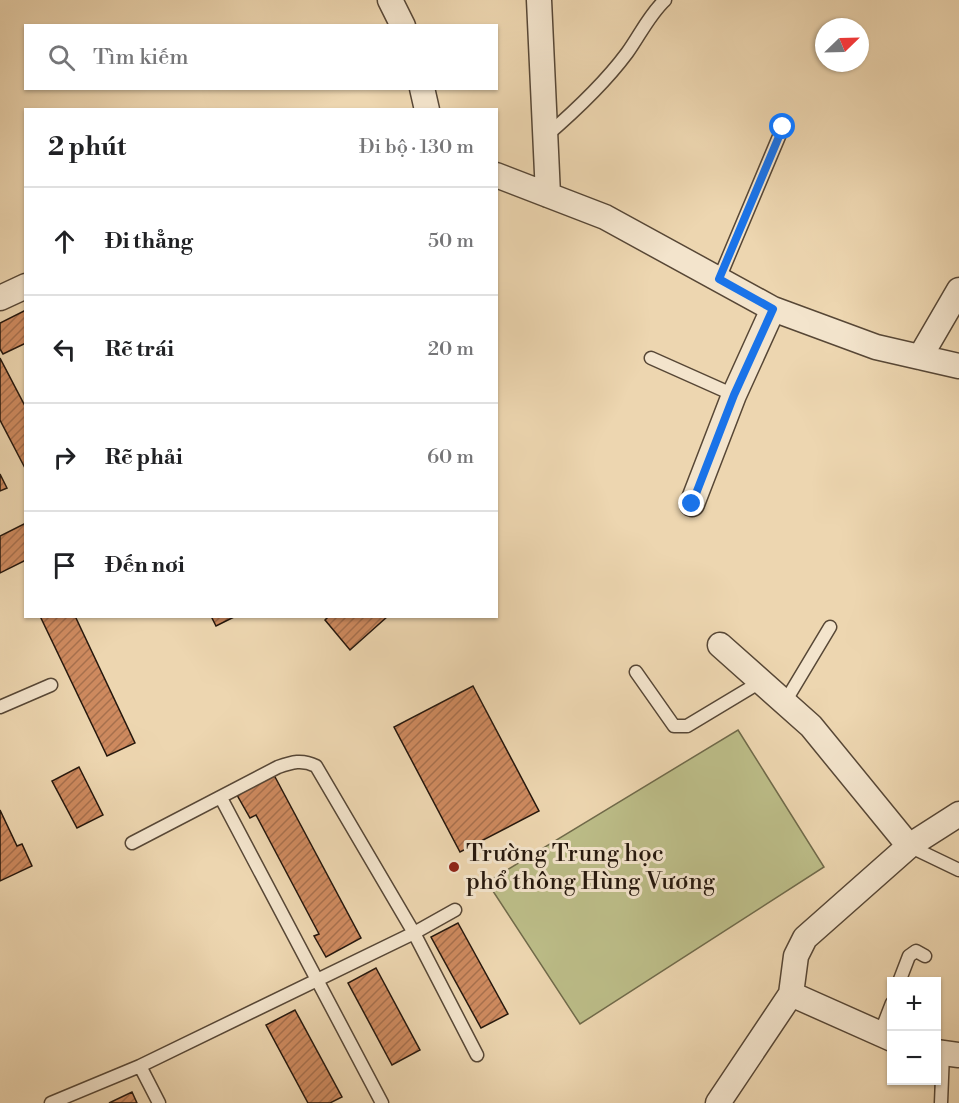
<!DOCTYPE html>
<html lang="vi">
<head>
<meta charset="utf-8">
<style>
	body { margin:0; font-family:"Libre Bodoni",serif; background:#f6f6f6; color:#202124 }
	.controls { position:absolute; right:18px; bottom:18px; display:grid; overflow:hidden; border-radius:0px; box-shadow:0 2px 4px #0004 }
	.controls button { width:54px; height:54px; display:grid; place-items:center; padding:0; border:0; border-bottom:2px solid #e0e0e0; background:#fff; color:#202124; font:30px sans-serif }
	.compass { position:absolute; left:815px; top:18px; width:54px; height:54px; border-radius:50%; background:#fff; box-shadow:0 2px 4px #0004; rotate:67deg }
	.stop { position:absolute; width:18px; height:18px; margin:-14px; border:4px solid #1a73e8; border-radius:50%; background:#fff }
	.stop.end { background:#1a73e8; border-color:#fff; box-shadow:0 2px 6px #0008 }
	.list { margin:0; padding:0; list-style:none }
	h2 { display:flex; justify-content:space-between; align-items:center; height:78px; margin:0; padding:0 24px; font-size:26px }
	h2 small { font-size:20px; font-weight:400; color:#757577 }
	.list li { display:grid; grid-template-columns:39px 1fr auto; gap:18px; align-items:center; box-sizing:border-box; height:108px; padding:0 24px; border-top:2px solid #e0e0e0 }
	.list b { display:block; font-size:22px; white-space:nowrap }
	.list em { font-size:20px; font-style:normal; color:#757577 }
	.icon { flex:none; width:33px; height:33px; fill:none; stroke:currentColor; stroke-width:2; stroke-linecap:round; stroke-linejoin:round }
	.map { position:relative; flex:none; width:959px; height:1103px; overflow:hidden }
	.search { position:absolute; background:#fff; box-shadow:0 2px 4px #0004; left:24px; top:24px; width:474px; height:66px; display:flex; align-items:center; gap:15px; box-sizing:border-box; padding:0 21px; border-radius:0px; color:#757577; font-size:22px }
	.panel { position:absolute; background:#fff; box-shadow:0 2px 4px #0004; left:24px; top:108px; width:474px; height:510px; border-radius:0px }
	.map>svg:first-child { display:block }
	.park { fill:#bcbd88; stroke:#706a4a; stroke-width:1.5 }
	.building { fill:url(#building-hatch); stroke:#25170d; stroke-width:1.5 }
	.lines { fill:none; stroke-linecap:round; stroke-linejoin:round }
	.service-casing { stroke:#574736; stroke-width:15 }
	.minor-casing { stroke:#574736; stroke-width:27 }
	.service { stroke:#f3e4cc; stroke-width:12 }
	.minor { stroke:#f3e4cc; stroke-width:24 }
	.route { stroke:#1a73e8; stroke-width:8 }
	.poi-dot { fill:#8f2418; stroke:#f3e4cc; stroke-width:2 }
	.labels { text-anchor:middle; stroke-width:6; stroke-linejoin:round; paint-order:stroke }
	.poi-label { font-size:24px; fill:#25170d; stroke:#f3e4cc; text-anchor:start }
</style>
</head>
<body>
<div class="map">
<svg width="959" height="1103" viewBox="0 0 959 1103">
	<defs>
		<pattern id="building-hatch" width="6" height="6" patternUnits="userSpaceOnUse" patternTransform="scale(1.5)"><rect width="6" height="6" fill="#ce8a5f"/><path d="M-1 1l2-2M0 6l6-6M5 7l2-2" fill="none" stroke="#a7704d"/></pattern>
	</defs>
	<rect width="100%" height="100%" fill="#edd6b0"/>
	<filter id="stains"><feTurbulence type="fractalNoise" baseFrequency=".00333" numOctaves="4"/><feColorMatrix values="0 0 0 0 .2 0 0 0 0 .09 0 0 0 0 .02 0 0 0 .5 -.17"/></filter>
	<radialGradient id="worn" r=".72"><stop offset=".6" stop-color="#630" stop-opacity="0"/><stop offset="1" stop-color="#630" stop-opacity=".3"/></radialGradient>
	<path class="park" d="M738,730L824,867L580,1024L487,882Z"/>
	<path class="building" d="M26,310V343L3,354L0,349V323Z
		M0,358L26,408V470L0,420Z
		M0,474L7,488L0,491Z
		M26,523V560L0,573V536Z
		M40,616H75L135,743L107,756Z
		M211,616H236L216,626Z
		M329,616H388L350,650L325,620Z
		M473,686L539,811L460,852L394,727Z
		M79,767L103,815L77,828L52,781Z
		M274,775L361,938L326,957L314,936L319,934L256,815L250,818L237,795Z
		M0,810L17,846L22,844L32,866L0,881Z
		M458,923L508,1014L481,1028L431,937Z
		M376,968L420,1050L392,1065L348,983Z
		M295,1010L342,1097L330,1103H308L266,1025Z
		M132,1092L137,1103H109Z"/>
	<g class="lines">
		<g class="service-casing">
			<path id="service" d="M546,136C575,111 604,84 627,53C640,35 649,15 665,0
				M719,279L783,127
				M651,358L734,395
				M636,672L674,726H687L762,681
				M785,702L830,627
				M0,707L51,685
				M221,798L382,1103
				M132,843L278,767C292,762 302,759 316,766L414,933L477,1055
				M909,846L959,870
				M899,982L909,956L916,951L925,956
				M880,1034L892,1003
				M140,1066L159,1103
				M51,1103L140,1066L414,933L455,910
				M941,1103L943,1053"/>
		</g>
		<g class="minor-casing">
			<path id="minor" d="M390,0L403,26
				M539,0L548,195
				M422,88L427,110
				M496,175L605,217L773,309L876,347L959,366
				M0,298L26,286
				M920,357L959,290
				M692,504L734,395L773,309
				M720,645L811,726L909,846
				M791,994L892,1039
				M936,1052L959,1055
				M718,1103L791,994L796,956L805,938L909,846L959,814"/>
		</g>
		<use href="#service" class="service"/>
		<use href="#minor" class="minor"/>
	</g>
	<g class="lines">
		<path class="route" d="M692,504L734,395L773,309L719,279L783,127"/>
	</g>
	<circle class="poi-dot" cx="454" cy="867" r="6"/>
	<g class="labels">
		<g class="poi-label">
			<text x="466" y="861">Trường Trung học<tspan x="466" dy="28">phổ thông Hùng Vương</tspan></text>
		</g>
	</g>
	<rect width="100%" height="100%" filter="url(#stains)"/>
	<rect width="100%" height="100%" fill="url(#worn)"/>
</svg>
<div class="controls">
<button>+</button>
<button>−</button>
</div>
<svg class="compass" viewBox="-18 -18 36 36"><path d="M0-13l5 13h-10z" fill="#e53935"/><path d="M0 13l5-13h-10z" fill="#757577"/></svg>
<div class="stop" style="left:783px;top:127px"></div>
<div class="stop end" style="left:692px;top:504px"></div>
<div class="search"><svg class="icon" aria-label="search" viewBox="0 0 24 24"><circle cx="10" cy="10" r="6"/><path d="M15 15l6 6"/></svg>Tìm kiếm</div>
<section class="panel">
<h2>2 phút<small>Đi bộ · 130 m</small></h2>
<ul class="list">
<li><svg class="icon" aria-label="ahead" viewBox="0 0 24 24"><path d="M12 20V5M6 11l6-6 6 6"/></svg><div><b>Đi thẳng</b></div><em>50 m</em></li>
<li><svg class="icon" aria-label="left" viewBox="0 0 24 24"><path d="M17 20v-9H6M10 6l-5 5 5 5"/></svg><div><b>Rẽ trái</b></div><em>20 m</em></li>
<li><svg class="icon" aria-label="right" viewBox="0 0 24 24"><path d="M7 20v-9h11M14 6l5 5-5 5"/></svg><div><b>Rẽ phải</b></div><em>60 m</em></li>
<li><svg class="icon" aria-label="arrive" viewBox="0 0 24 24"><path d="M6 21V4h12l-3 4 3 4H6"/></svg><div><b>Đến nơi</b></div></li>
</ul>
</section>
</div>
</body>
</html>
